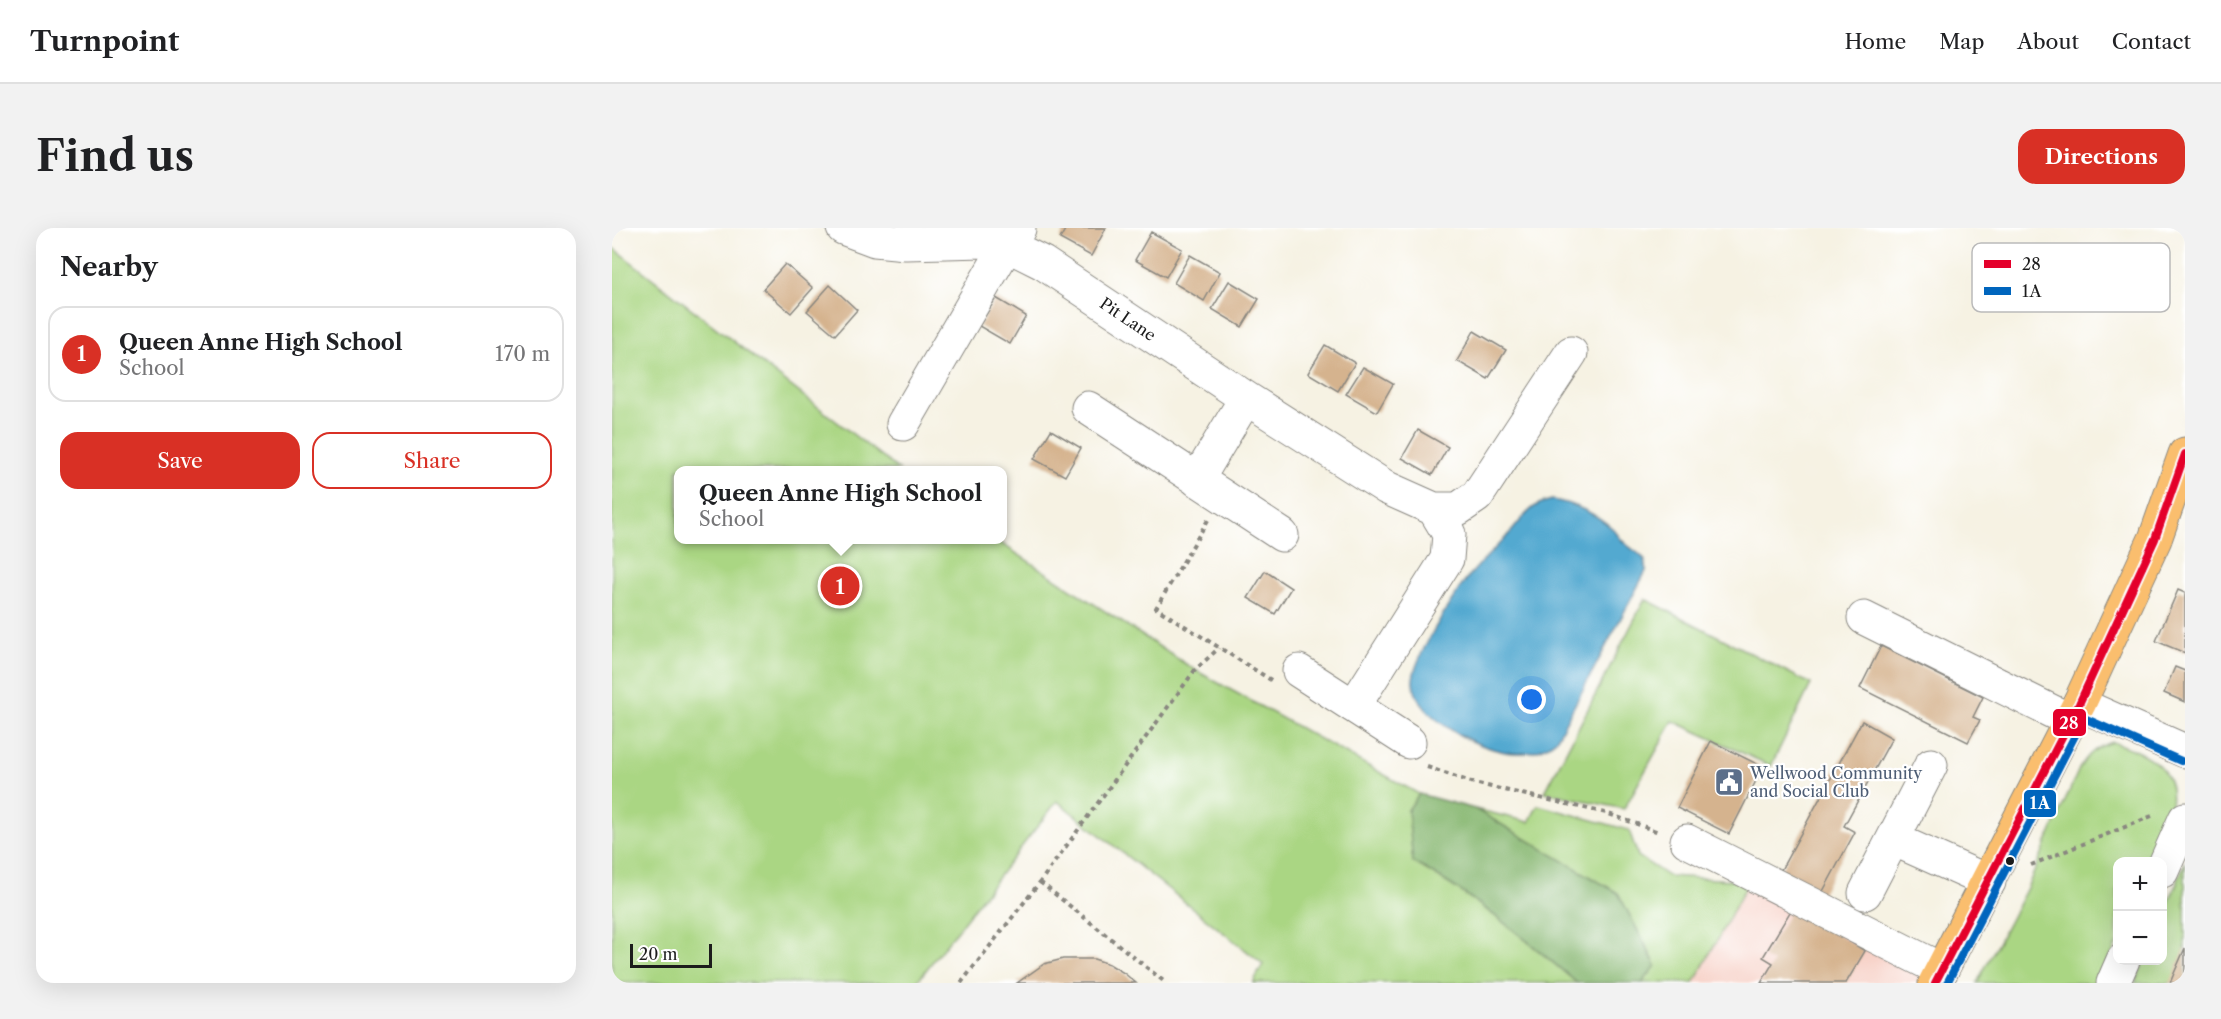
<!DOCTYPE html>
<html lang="en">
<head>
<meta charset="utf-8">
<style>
	body { margin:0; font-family:"Libre Caslon Text",serif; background:#f2f2f2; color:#202124 }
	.controls { position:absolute; right:18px; bottom:18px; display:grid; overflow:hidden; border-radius:12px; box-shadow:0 6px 24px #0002 }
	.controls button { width:54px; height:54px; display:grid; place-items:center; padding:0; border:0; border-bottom:2px solid #e0e0e0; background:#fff; color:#202124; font:30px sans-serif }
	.scale { position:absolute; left:18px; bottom:15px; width:82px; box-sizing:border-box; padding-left:6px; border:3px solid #1c1c1c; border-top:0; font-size:16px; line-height:21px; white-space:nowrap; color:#1c1c1c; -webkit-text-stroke:4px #fff; paint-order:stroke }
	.you { position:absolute; left:920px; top:472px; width:21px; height:21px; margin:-15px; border:4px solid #fff; border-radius:50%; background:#1a73e8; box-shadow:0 0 0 9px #1a73e833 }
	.badge { display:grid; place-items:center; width:39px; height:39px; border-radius:50%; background:#d93025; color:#fff; font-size:20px; font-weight:700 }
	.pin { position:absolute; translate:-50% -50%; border:3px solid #fff; box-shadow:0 2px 6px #0006 }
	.popup { position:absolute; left:62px; top:238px; width:333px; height:78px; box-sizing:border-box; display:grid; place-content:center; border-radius:12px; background:#fff; filter:drop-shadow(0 2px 4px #0005); font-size:20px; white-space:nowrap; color:#757577 }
	.popup b { font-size:22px; color:#202124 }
	.popup::after { content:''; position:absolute; left:50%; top:100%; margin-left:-12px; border:12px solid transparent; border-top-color:#fff }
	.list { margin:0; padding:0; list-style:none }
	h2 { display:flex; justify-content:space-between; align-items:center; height:78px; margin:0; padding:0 24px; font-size:26px }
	h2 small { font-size:20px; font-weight:400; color:#757577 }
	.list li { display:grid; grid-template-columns:39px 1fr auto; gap:18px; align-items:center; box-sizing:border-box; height:96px; margin:0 12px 12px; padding:0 12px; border:2px solid #e0e0e0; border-radius:18px }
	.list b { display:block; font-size:22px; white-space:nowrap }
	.list p { margin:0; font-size:20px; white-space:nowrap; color:#757577 }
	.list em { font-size:20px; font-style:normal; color:#757577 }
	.actions { display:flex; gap:12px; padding:18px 24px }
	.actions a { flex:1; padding:14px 0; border:2px solid #d93025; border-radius:18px; text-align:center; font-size:21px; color:#d93025 }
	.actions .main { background:#d93025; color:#fff }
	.map { position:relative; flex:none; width:1573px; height:755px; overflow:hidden; border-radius:18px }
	header { display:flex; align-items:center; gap:36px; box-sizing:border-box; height:84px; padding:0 30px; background:#fff; border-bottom:2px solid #e0e0e0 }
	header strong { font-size:28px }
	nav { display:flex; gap:33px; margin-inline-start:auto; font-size:21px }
	.intro { display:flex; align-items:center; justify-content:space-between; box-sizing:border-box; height:144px; padding:0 36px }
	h1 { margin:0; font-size:42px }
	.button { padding:15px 27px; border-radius:18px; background:#d93025; color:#fff; font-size:21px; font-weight:700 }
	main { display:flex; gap:36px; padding:0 36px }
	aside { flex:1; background:#fff; border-radius:18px; box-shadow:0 6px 24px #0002 }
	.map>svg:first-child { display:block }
	.built { fill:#f7d1c7 }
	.green { fill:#aad683; stroke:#637950; stroke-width:1.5 }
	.forest { fill:#87b771; stroke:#526a46; stroke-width:1.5 }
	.water { fill:#53a9d0; stroke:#386276; stroke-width:1.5 }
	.building { fill:#d5b38e }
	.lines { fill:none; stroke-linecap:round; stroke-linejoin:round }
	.minor-casing { stroke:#898780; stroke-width:35 }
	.major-casing { stroke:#898780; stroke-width:35 }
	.path { stroke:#898780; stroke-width:4; stroke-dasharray:4.5 4.5; stroke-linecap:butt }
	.minor { stroke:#fff; stroke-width:33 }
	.major { stroke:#fabe6e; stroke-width:33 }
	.bus-1-casing { stroke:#fff; stroke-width:12 }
	.bus-2-casing { stroke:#fff; stroke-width:12 }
	.bus-1 { stroke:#e4002b; stroke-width:8 }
	.bus-2 { stroke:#0065bd; stroke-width:8 }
	.bus-dot { fill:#1c1c1c; stroke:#fff; stroke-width:2 }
	.labels { text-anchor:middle; stroke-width:4.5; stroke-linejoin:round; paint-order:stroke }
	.street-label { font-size:16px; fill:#1c1c1c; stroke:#fff }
	.service-label { font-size:16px; fill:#4e5e75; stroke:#fff; text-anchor:start }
	.key { fill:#fff; stroke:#bbb; stroke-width:1.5 }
	.key-label { font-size:16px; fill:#1c1c1c }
	.line-badge { stroke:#fff; stroke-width:2 }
	.badge-label { font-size:16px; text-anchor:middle; font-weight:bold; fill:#fff }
</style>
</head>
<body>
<header>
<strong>Turnpoint</strong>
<nav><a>Home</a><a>Map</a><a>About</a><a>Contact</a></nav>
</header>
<div class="intro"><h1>Find us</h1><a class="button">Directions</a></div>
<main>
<aside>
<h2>Nearby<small></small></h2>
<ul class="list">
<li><span class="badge">1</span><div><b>Queen Anne High School</b><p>School</p></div><em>170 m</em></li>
</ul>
<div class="actions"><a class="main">Save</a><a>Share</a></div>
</aside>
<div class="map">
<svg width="1573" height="755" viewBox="0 0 1573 755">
	<rect width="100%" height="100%" fill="#fff"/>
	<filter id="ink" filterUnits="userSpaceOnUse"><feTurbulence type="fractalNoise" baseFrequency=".0167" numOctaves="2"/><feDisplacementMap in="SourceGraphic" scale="12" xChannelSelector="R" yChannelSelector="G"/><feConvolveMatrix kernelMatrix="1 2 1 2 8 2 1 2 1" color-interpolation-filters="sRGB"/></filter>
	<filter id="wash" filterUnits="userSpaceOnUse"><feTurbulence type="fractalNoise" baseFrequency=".008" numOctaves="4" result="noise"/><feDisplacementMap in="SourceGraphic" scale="24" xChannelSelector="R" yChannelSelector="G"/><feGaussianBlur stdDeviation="1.35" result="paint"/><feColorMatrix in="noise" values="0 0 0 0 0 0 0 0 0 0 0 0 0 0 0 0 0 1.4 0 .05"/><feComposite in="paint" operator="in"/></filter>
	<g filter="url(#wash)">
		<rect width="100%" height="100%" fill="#f6f2e3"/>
		<path class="built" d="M1137,653L1314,740L1305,755H1082Z"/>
		<path class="green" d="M0,19L287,242H66V312H384L583,442L807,566L796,582L801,634C860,667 914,711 965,755H641L651,736L445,573L304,755H0Z
			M1033,371L1199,456L1159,538L1061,493L1012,581L933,564Z
			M1500,514C1573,536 1569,567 1541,633L1506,634L1505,715L1488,755H1365L1415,660L1467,541C1476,526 1484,519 1500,514Z
			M926,577L1017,602L1026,628L1056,648L1137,653L1082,755H1030L1044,737L1006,665L863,581L917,594Z
			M1573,634V755H1523L1532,733L1550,732L1551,689Z"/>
		<path class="forest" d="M807,566L863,581L1006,665L1044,738L1030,755H965C914,711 860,666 801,634L796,582Z"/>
		<path class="water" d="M940,272C961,275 985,286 1001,301C1005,305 1008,311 1013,315C1023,325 1036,327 1034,343L944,512C933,521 918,526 902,525C869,523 807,492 801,456C798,435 842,367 857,348C870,333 884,319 898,305C907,295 915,282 927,276C931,274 936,273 940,272Z"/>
		<g id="blocks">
			<path class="building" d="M454,0H494L479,28L448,11Z
				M539,4L570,21L554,49L523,32Z
				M578,27L608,44L592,73L562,55Z
				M173,36L201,60L179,85L151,61Z
				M617,53L647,71L630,99L600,81Z
				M218,57L245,82L223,107L195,83Z
				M384,70L414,88L398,116L367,98Z
				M862,103L894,122L876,151L845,133Z
				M713,117L743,135L726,163L696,145Z
				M751,139L781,156L765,184L734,166Z
				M439,202L469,220L453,248L422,231Z
				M806,202L836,219L820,247L790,230Z
				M653,343L679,360L663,386L636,370Z
				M1566,362L1573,365V425L1544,413Z
				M1269,418L1371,469L1361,489L1368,492L1356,514L1248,460Z
				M1563,439L1573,443V474L1552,465Z
				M1250,493L1280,510L1232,598L1243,604L1210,665L1169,642Z
				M1099,513L1151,539L1117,606L1065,580Z
				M1181,679L1253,723L1234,755H1149L1161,735L1151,729Z
				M1573,720V755H1558L1563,743Z
				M451,731H482L497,736L512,745L524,755H405L432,736Z"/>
		</g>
	</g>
	<g filter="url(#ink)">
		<use href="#blocks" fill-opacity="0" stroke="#898780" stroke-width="1.5"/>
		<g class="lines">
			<g class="minor-casing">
				<path id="minor" d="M231,0L263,12L294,15L372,13L395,17L431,35L634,170L775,260L822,281H846L865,268L959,125
					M476,180L670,307
					M291,196L395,17L407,1
					M585,252L634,170
					M1252,390L1459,493
					M687,443L797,514
					M1467,476L1573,523
					M742,478L835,331L837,306L822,281
					M1281,611L1377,654
					M1075,613L1330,742
					M1550,643L1573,591
					M1253,665L1319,537
					M1501,755L1511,732"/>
			</g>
			<g class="major-casing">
				<path id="major" d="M1323,755L1467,476L1543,311L1573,226"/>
			</g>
			<path class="path" d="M596,292L544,380L659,452
				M815,539L862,555L994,585L1047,604
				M1419,637L1540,588
				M428,654L554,755
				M349,755L428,654L583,442L607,420"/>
			<use href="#minor" class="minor"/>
			<use href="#major" class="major"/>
			<g class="bus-1-casing">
				<path id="bus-1" d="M1323,755L1467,476L1543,311L1573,226"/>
			</g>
			<g class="bus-2-casing">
				<path id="bus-2" d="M1335,755L1472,490L1569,533"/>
			</g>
			<use href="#bus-1" class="bus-1"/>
			<use href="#bus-2" class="bus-2"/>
		</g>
	</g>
	<defs>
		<g id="civic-square" transform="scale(1.5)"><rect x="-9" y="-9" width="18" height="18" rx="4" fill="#5c6f8a" stroke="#fff"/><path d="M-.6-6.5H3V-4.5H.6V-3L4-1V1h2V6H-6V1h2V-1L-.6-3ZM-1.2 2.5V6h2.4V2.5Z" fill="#fff"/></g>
	</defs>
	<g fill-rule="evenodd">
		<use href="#civic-square" x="1117" y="554"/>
	</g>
	<circle class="bus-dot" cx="1398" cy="633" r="5"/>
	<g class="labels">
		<g class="street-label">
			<text transform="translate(516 91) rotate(34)" y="6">Pit Lane</text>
		</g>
		<g class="service-label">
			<text x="1138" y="551">Wellwood Community<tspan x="1138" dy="18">and Social Club</tspan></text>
		</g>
	</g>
	<rect x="1360" y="15" width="198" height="69" rx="9" class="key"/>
	<rect x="1372" y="32" width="27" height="8" fill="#e4002b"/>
	<rect x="1372" y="59" width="27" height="8" fill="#0065bd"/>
	<g class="key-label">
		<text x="1410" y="42">28</text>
		<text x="1410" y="69">1A</text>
	</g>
	<g class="line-badge">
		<rect x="1440" y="480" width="35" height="29" rx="6" fill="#e4002b"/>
		<rect x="1411" y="561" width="34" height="29" rx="6" fill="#0065bd"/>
	</g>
	<g class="badge-label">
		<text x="1457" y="501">28</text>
		<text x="1428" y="581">1A</text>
	</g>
</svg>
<div class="controls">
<button>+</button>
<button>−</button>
</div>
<div class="scale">20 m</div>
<div class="you"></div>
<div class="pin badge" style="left:228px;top:358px">1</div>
<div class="popup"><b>Queen Anne High School</b>School</div>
</div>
</main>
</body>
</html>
